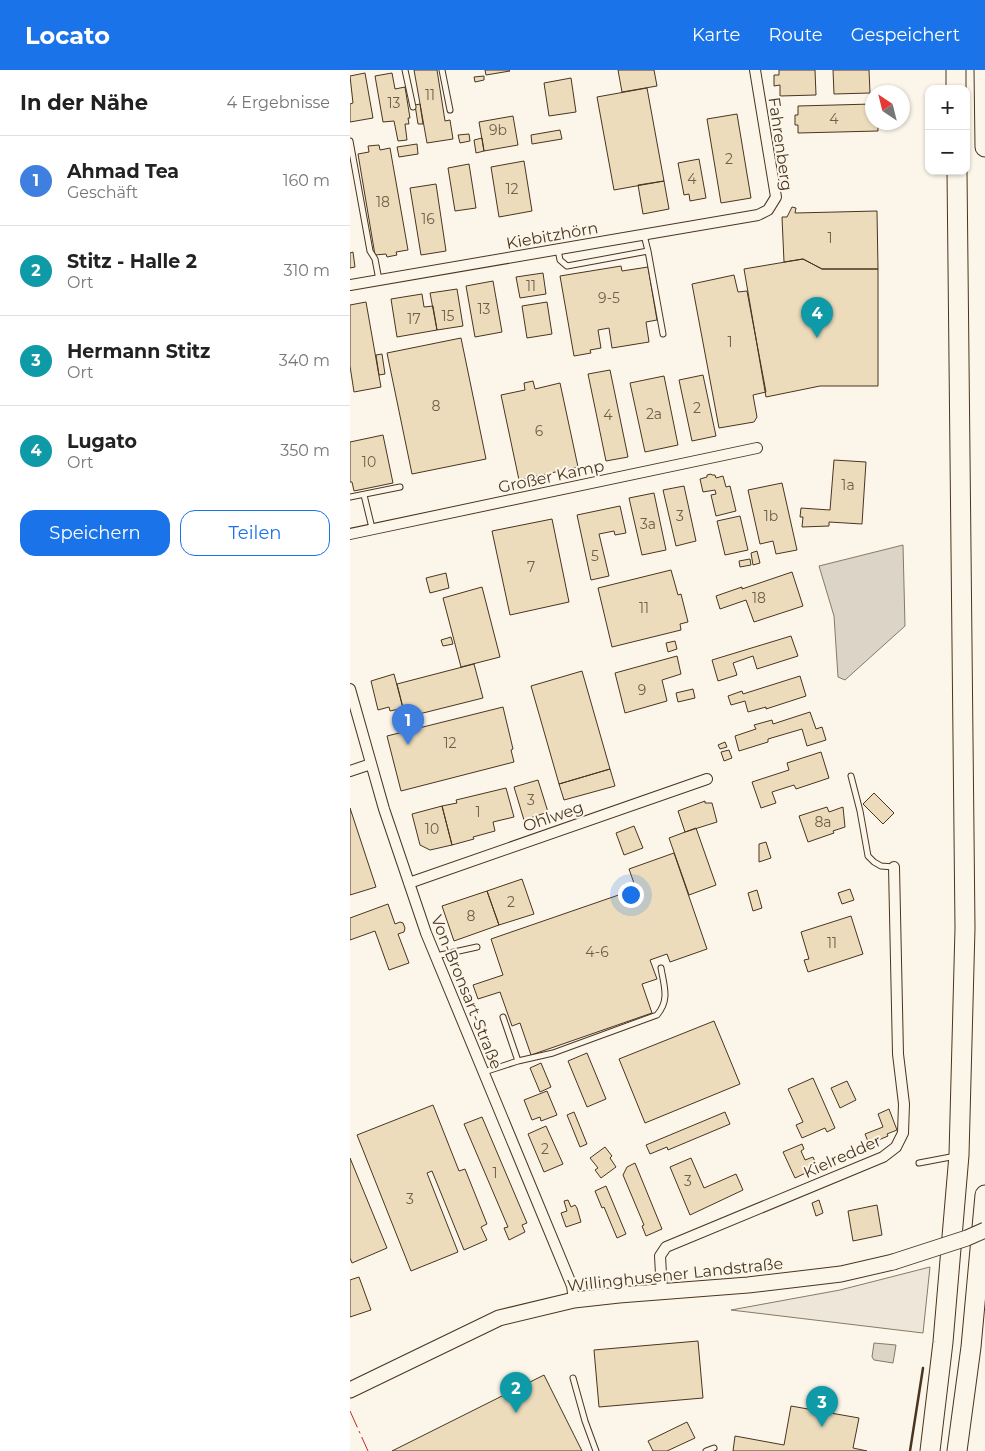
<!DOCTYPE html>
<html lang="de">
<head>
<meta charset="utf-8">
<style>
	body { margin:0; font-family:Montserrat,sans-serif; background:#f6f6f6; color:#222 }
	.controls { position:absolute; right:15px; top:15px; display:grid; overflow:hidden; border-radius:10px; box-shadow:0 1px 4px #0004 }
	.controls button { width:45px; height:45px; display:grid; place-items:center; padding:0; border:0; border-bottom:1px solid #e0e0e0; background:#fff; color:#222; font:25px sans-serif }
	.compass { position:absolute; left:515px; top:15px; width:45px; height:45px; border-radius:50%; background:#fff; box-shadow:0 1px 4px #0004; rotate:325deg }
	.you { position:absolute; left:280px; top:824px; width:18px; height:18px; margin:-12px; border:4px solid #fff; border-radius:50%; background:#1a73e8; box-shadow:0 0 0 8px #1a73e833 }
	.badge { display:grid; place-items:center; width:32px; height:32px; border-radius:50%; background:#1a73e8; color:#fff; font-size:16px; font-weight:700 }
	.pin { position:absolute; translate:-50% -41px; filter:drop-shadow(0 1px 2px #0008) }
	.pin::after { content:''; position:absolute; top:26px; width:18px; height:15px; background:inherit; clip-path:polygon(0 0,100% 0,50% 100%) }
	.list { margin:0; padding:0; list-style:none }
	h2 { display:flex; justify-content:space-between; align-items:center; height:65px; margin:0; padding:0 20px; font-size:21px }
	h2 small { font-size:16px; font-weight:400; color:#767676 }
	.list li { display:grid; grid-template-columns:32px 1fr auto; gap:15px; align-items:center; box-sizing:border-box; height:90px; padding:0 20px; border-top:1px solid #e0e0e0 }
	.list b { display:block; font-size:19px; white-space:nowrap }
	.list p { margin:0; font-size:16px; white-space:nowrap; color:#767676 }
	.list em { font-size:16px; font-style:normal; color:#767676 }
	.actions { display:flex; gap:10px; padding:15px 20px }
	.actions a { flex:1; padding:11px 0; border:1px solid #1a73e8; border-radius:15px; text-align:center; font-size:18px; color:#1a73e8 }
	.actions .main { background:#1a73e8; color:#fff }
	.map { position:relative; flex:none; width:635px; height:1381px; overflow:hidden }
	header { display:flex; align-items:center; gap:30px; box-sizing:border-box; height:70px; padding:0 25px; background:#1a73e8; color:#fff }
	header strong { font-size:24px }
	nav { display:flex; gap:28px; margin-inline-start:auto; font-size:18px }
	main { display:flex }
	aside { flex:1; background:#fff }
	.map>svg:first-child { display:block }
	.green { fill:#ede6d9; stroke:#887966 }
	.water { fill:#dcd4c6; stroke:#887966 }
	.building { fill:#ecdcbc; stroke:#4a3520 }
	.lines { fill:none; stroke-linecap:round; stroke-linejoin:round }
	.lane-casing { stroke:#4a3520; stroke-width:7 }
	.street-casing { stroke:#4a3520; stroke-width:12 }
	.secondary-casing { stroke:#4a3520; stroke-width:17 }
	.highway-casing { stroke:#4a3520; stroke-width:21 }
	.lane { stroke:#fbf6e9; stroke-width:5 }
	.street { stroke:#fbf6e9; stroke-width:10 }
	.secondary { stroke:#fbf6e9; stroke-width:15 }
	.highway { stroke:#fbf6e9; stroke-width:19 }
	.secondary-bridge-casing { stroke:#4a3520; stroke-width:17; stroke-linecap:butt }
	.secondary-bridge { stroke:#fbf6e9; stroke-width:15 }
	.wall { stroke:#4a3520; stroke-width:2.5 }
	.power { stroke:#c62828; stroke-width:1; stroke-dasharray:18 4 2.5 4; stroke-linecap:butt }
	.labels { text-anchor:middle; stroke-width:4; stroke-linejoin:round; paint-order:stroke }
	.number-label { font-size:14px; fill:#725f47 }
	.street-label { font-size:16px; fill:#4a3520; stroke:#fbf6e9 }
</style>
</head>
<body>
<header>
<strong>Locato</strong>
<nav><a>Karte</a><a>Route</a><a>Gespeichert</a></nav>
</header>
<main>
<aside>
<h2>In der Nähe<small>4 Ergebnisse</small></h2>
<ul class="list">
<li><span class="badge" style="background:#3f7fe0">1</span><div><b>Ahmad Tea</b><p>Geschäft</p></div><em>160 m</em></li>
<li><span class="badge" style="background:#0f9aa8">2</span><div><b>Stitz - Halle 2</b><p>Ort</p></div><em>310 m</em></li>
<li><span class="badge" style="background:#0f9aa8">3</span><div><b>Hermann Stitz</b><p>Ort</p></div><em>340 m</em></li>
<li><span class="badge" style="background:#0f9aa8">4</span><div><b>Lugato</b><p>Ort</p></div><em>350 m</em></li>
</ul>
<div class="actions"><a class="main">Speichern</a><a>Teilen</a></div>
</aside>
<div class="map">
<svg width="635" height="1381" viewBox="0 0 635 1381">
	<rect width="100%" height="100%" fill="#fbf6e9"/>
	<path class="green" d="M580,1197L573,1263L381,1240L490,1220Z"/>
	<path class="water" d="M553,475L555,556L495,610L488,607L484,546L469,496Z
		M524,1273L546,1275L543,1293L524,1290L522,1287Z"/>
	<path class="building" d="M64,0H87L95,51L100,50L103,69L77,73Z
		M135,0H159L160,1L136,5Z
		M268,0H304L307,16L272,22Z
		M429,0H465L466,25L430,26V15L424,16V5H429Z
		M483,0H519L520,23L484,24Z
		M15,3L23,48L0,52V34L3,33L0,6Z
		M42,3L45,19L55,17L60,48H58L59,54H55L57,70L48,71L44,51L33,52L25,6Z
		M134,6V10L125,12L124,7Z
		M221,8L226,42L199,46L194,13Z
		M297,18L314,111L264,120L247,27Z
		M70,34L73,54H68L65,35Z
		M522,34V52H528V61L448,63V55H445V45H448V36Z
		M387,44L401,128L371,133L357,49Z
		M163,46L168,75L134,81L129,52Z
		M210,60L212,69L182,74L181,65Z
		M119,64L120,71L110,73L108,65Z
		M132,68L134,81L126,83L124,70Z
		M67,74L68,84L49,87L47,77Z
		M29,75L30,80L40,78L58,180L46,182L47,185L37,187L36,184L25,185L8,84L19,82L18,76Z
		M349,89L356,128L340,131L339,124L334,125L328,93Z
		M174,91L182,141L149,147L141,97Z
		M119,94L126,138L105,141L98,98Z
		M314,111L319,139L293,144L288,115Z
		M86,114L96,181L71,185L60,118Z
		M442,137L446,138L445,143L527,141L528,199H472L453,189L434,192L432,147H437Z
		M3,182L5,197L0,198V183Z
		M453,189L472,199H528V316H470L416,327L394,199Z
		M271,196L272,201L298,197L307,250L296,252L299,272L262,278L259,258L248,260L251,278L240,280L241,283L224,286L210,206Z
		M193,203L196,224L170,228L166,207Z
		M384,205L388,222L397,221L416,322L403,325L407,347L404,352L369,358L342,214Z
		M143,211L152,262L125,267L116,216Z
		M107,219L113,256L87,260L80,223Z
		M72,224L74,237L83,236L87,260L47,267L41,229Z
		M16,232L31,317L4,322L0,296V235Z
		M197,232L202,264L177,268L172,236Z
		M111,268L136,389L62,404L37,283Z
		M32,284L35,304L29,305L26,285Z
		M260,300L278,387L256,391L238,304Z
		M353,305L366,366L342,371L329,310Z
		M314,306L328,375L295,382L280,313Z
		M183,311L185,319L210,313L228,397L169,410L151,325L175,320L174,313Z
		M33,365L43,413L4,421L2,412H0V372Z
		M484,390L516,392L512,454L479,452V456L452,457L453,447H450L451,438L480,440Z
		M361,404L362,405H365L366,408L373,406L376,417L380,416L386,441L366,446L361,425L366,424L365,420L353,422L350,409L357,407V405Z
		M432,413L447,480L426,484L423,471L410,474L398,420Z
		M334,416L346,471L326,476L313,420Z
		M304,423L316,480L292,485L279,428Z
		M270,436L276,463L265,465L264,461L249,464L259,506L241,510L227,445Z
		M390,446L398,480L375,485L367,451Z
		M202,449L219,532L160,545L142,461Z
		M407,481L410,493L403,495L401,483Z
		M400,489L401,495L390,497L389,491Z
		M321,500L328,525L331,524L338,552L330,554L331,560L262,577L248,518Z
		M442,502L453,536L404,552L396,530L370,539L366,526L392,517V519Z
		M96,503L99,518L80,523L76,508Z
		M132,517L150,587L111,597L93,528Z
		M441,566L448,586L407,599L403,586L383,593L387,605L368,611L362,590Z
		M101,567L103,574L93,576L91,570Z
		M325,571L327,579L318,582L316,573Z
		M327,586L331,604L312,610L317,631L275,643L265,603Z
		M124,594L133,628L53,648L50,639L53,638L47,614Z
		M232,601L260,699L209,714L181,616Z
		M44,604L53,638L40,641L39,637L28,640L21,611Z
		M450,606L456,626L416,639V637L398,642L395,631L381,635L378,626L392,621L393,624Z
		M343,619L345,628L328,632L326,623Z
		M153,637L163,679L161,680L164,692L51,721L37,666Z
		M460,642L466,659L472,657L476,670L457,676L452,659L418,669V672L389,681L385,666L406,659L404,655L422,650L423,654Z
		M375,672L377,677L370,679L368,675Z
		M379,680L382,688L374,691L371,682Z
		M471,682L479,708L446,719L444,715L422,722L426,733L411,738L402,712L439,700L437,693Z
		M260,699L265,716L214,730L209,714Z
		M188,710L198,742L174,750L164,717Z
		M156,718L164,747L143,752L145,761L123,767L124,769L102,775L92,736L107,733L106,730Z
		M524,723L544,743L533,754L513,734Z
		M355,731V733H362L367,752L335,762L328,741Z
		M92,736L102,775L80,780L70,775L62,744Z
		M477,737L479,742L493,737L495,757L483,761L484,763L458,772L449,746Z
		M0,738L26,817L0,825Z
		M284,756L293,778L274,785L266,763Z
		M346,758L366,815L339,825L319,768Z
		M416,772L421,788L409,792V774Z
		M324,783L357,879L320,892L317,884L300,890L307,909L292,914L302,943L181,985L170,953L162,956L150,922L128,929L123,915L153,905L141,869L286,819L279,799Z
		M172,809L184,844L149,855L137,821Z
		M500,819L504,830L492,834L488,823Z
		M407,820L412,838L403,841L398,823Z
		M137,821L149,855L104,871L92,836Z
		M38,834L45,854L50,852L53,853L55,858L54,862L48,864L59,893L39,900L25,861L0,870V848Z
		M501,846L513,884L458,902L454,890L459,889L451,862Z
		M364,951L390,1014L295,1053L269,989Z
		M237,983L256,1029L237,1037L218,991Z
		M191,993L201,1017L190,1022L180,998Z
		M463,1008L485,1058L477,1062L475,1058L452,1068L446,1055L453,1052L438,1019Z
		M497,1011L506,1030L490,1038L481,1018Z
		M197,1021L207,1045L191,1051L190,1047L182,1050L174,1030Z
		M83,1035L109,1101L115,1099L137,1154L131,1157L137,1170L114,1180L82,1101L77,1103L108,1182L61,1201L7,1065Z
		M539,1039L547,1060L537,1064L538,1066L519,1074L515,1064L533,1057L528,1044Z
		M224,1042L237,1074L230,1077L217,1045Z
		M375,1042L380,1054L318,1080L317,1077L300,1084L296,1075Z
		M132,1047L177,1153L172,1155L175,1162L159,1170L154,1158L158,1157L114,1054Z
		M196,1056L213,1094L194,1102L178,1064Z
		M452,1074L454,1079L451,1081L455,1090L463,1087L466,1094L458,1098L460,1101L445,1108L433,1082Z
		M255,1077L262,1086L260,1088L266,1097L251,1108L245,1100L248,1098L240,1088Z
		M0,1088L37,1178L2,1193L0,1188Z
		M341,1088L354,1118L386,1104L393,1120L340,1145L320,1097Z
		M285,1093L312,1159L296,1166L292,1156L294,1155L273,1105L277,1097Z
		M256,1116L276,1164L267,1168L254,1137L252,1138L245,1121Z
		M218,1130L221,1137L225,1135L227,1138L231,1152L216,1157L211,1143L217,1141L214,1131Z
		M469,1130L473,1143L466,1146L462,1133Z
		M527,1135L532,1165L503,1171L498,1141Z
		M9,1207L21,1240L0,1247V1210Z
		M348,1271L353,1328L249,1337L244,1280Z
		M194,1305L232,1381H42Z
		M441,1336L509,1348L503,1378L517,1381H383L385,1366L434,1375Z
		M337,1352L345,1368L317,1381H303L298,1371Z"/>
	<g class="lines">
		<g class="lane-casing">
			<path id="lane" d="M55,0L63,37
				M92,0L100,40
				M0,71L20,181L25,189L29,210
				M208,180L210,190L217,196L298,181L294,165
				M298,181L313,264
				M14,425L22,458
				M0,427L50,417
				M501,706L510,741L518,786L524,792L531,796L544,797
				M86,886L127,877
				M168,991L203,983L307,945C320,930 314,916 311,898
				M134,1002L168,991L153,947
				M569,1093L606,1086
				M223,1308L235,1351L246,1381
				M356,1381L364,1378"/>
		</g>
		<g class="street-casing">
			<path id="street" d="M0,215L408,145L418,140L426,127L405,0
				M0,464L407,378
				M0,619L34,739L76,863L222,1216L224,1230
				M0,701L21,694
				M59,813L357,709
				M312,1222L310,1186L316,1177L533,1087L546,1077L553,1063L554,1034L548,984L544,797"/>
		</g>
		<g class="secondary-casing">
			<path id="secondary" d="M0,1320L149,1248L224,1230L269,1225L398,1215L491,1204L543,1192"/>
		</g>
		<g class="highway-casing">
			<path id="highway" d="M606,0V19
				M634,0L635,77
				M580,1381L593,1272L609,1085L615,858L607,101
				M607,1381L621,1277L635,1125"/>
		</g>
		<use href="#lane" class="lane"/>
		<use href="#street" class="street"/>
		<use href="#secondary" class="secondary"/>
		<use href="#highway" class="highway"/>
		<g class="secondary-bridge-casing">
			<path id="secondary-bridge" d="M543,1192L617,1168L635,1160"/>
		</g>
		<use href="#secondary-bridge" class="secondary-bridge"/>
		<path class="wall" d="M560,1381L573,1298"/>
		<path class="power" d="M0,1341L18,1381"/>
	</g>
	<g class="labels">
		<g class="number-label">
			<text x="80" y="30">11</text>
			<text x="44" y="38">13</text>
			<text x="484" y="54">4</text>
			<text x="148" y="65">9b</text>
			<text x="379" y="94">2</text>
			<text x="342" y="114">4</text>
			<text x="162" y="124">12</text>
			<text x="33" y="137">18</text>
			<text x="78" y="154">16</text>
			<text x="480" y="173">1</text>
			<text x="181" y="221">11</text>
			<text x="259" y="233">9-5</text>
			<text x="134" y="244">13</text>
			<text x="98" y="251">15</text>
			<text x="64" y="254">17</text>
			<text x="380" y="277">1</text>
			<text x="86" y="341">8</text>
			<text x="347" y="343">2</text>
			<text x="304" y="349">2a</text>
			<text x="258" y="350">4</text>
			<text x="189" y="366">6</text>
			<text x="19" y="397">10</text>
			<text x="498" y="420">1a</text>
			<text x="330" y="451">3</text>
			<text x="421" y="451">1b</text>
			<text x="298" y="459">3a</text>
			<text x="245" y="491">5</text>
			<text x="181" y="502">7</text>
			<text x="409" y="533">18</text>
			<text x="294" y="543">11</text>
			<text x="292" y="625">9</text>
			<text x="100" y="678">12</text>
			<text x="181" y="735">3</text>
			<text x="128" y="747">1</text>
			<text x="473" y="757">8a</text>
			<text x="82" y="764">10</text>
			<text x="161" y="837">2</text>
			<text x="121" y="851">8</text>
			<text x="482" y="878">11</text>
			<text x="247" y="887">4-6</text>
			<text x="195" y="1084">2</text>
			<text x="145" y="1108">1</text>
			<text x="338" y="1116">3</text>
			<text x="60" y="1134">3</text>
		</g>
		<g class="street-label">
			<text transform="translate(431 74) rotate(82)" y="6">Fahrenberg</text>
			<text transform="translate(202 165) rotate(-10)" y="6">Kiebitzhörn</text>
			<text transform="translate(201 406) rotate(-12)" y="6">Großer Kamp</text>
			<text transform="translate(203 746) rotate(-19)" y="6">Ohlweg</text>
			<text transform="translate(117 922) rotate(68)" y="6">Von-Bronsart-Straße</text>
			<text transform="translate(492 1086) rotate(-24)" y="6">Kielredder</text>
			<text transform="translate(325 1204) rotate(-6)" y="6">Willinghusener Landstraße</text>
		</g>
	</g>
</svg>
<div class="controls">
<button>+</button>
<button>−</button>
</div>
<svg class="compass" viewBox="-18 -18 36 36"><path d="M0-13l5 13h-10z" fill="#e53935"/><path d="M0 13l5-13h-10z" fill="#767676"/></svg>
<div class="you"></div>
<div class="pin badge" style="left:58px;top:675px;background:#3f7fe0">1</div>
<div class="pin badge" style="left:166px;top:1343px;background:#0f9aa8">2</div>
<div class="pin badge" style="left:472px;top:1357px;background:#0f9aa8">3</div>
<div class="pin badge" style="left:467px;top:268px;background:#0f9aa8">4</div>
</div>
</main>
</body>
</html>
